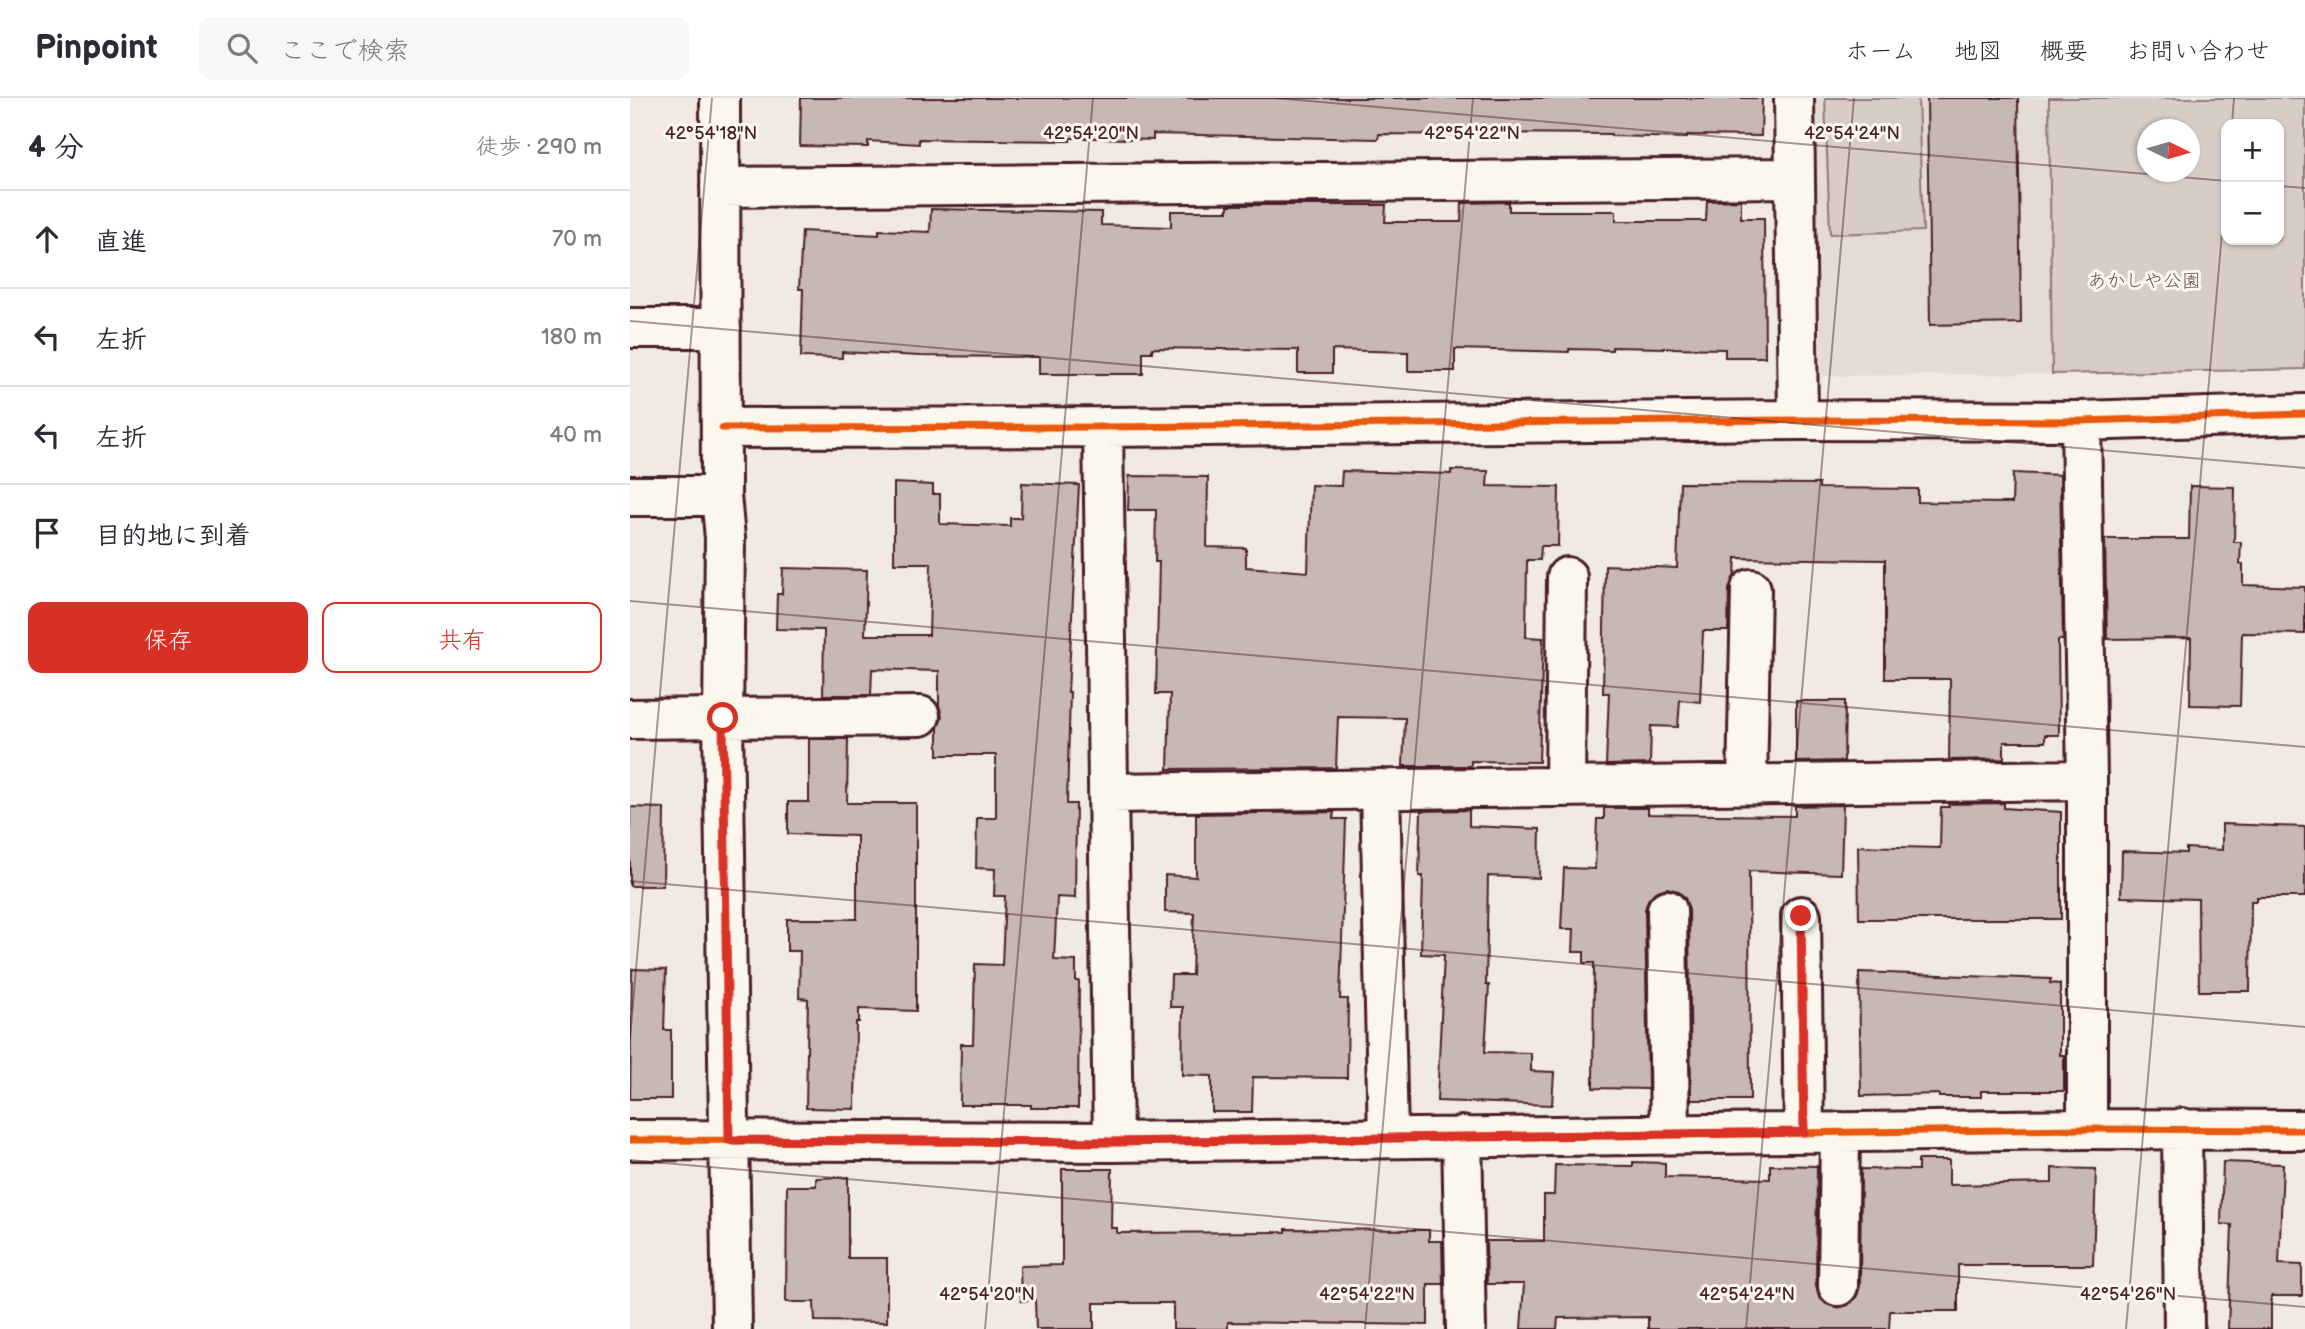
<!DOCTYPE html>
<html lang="ja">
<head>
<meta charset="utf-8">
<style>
	body { margin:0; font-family:"Balsamiq Sans","Klee One",sans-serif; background:#f7f7f7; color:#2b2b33 }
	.controls { position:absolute; right:21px; top:21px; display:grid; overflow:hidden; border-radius:14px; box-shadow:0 2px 5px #0004 }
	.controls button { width:63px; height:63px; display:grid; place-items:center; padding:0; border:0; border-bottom:2px solid #e1e1e2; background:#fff; color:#2b2b33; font:35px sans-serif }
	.compass { position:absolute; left:1507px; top:21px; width:63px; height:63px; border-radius:50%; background:#fff; box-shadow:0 2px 5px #0004; rotate:95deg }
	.stop { position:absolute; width:21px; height:21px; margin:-16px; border:5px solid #d93025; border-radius:50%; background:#fff }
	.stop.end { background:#d93025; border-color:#fff; box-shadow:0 2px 7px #0008 }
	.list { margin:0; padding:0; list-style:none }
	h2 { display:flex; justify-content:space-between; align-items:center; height:91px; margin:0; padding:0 28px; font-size:30px }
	h2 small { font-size:23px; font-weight:400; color:#7c7c81 }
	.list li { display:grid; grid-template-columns:46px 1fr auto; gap:21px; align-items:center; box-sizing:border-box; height:98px; padding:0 28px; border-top:2px solid #e1e1e2 }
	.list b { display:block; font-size:26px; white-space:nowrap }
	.list em { font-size:23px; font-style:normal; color:#7c7c81 }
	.actions { display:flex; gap:14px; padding:21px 28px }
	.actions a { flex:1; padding:16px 0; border:2px solid #d93025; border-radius:14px; text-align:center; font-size:24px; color:#d93025 }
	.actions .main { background:#d93025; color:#fff }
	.icon { flex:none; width:38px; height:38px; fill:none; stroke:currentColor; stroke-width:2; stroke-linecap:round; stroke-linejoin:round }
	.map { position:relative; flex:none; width:1675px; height:1231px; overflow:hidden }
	header { display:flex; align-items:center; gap:42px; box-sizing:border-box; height:98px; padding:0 35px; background:#fff; border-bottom:2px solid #e1e1e2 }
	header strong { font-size:33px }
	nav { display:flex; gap:38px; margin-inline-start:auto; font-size:24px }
	.search { width:490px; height:63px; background:#f7f7f7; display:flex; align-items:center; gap:18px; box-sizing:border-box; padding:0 24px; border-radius:14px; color:#7c7c81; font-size:26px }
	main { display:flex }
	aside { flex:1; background:#fff }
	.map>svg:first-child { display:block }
	.built { fill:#e4dbd2 }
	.green { fill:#d8ccc6; stroke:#917678; stroke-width:2; fill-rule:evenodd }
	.building { fill:#c8b8b3; stroke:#4a1f2b; stroke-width:2 }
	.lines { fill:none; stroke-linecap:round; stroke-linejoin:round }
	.minor-casing { stroke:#4a1f2b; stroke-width:44 }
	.minor { stroke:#fbf7ec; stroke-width:38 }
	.cycleway-casing { stroke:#fbf7ec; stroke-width:11 }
	.cycleway { stroke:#e8590c; stroke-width:7 }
	.route { stroke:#d93025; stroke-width:9 }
	.ticks { fill:none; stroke:#4a1f2b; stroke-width:2; stroke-opacity:0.45 }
	.labels { text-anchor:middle; stroke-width:6; stroke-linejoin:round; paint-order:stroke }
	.park-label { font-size:19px; fill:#6e4a52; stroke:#fbf7ec }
	.ticks-label { font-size:18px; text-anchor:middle; fill:#4a1f2b; stroke:#fbf7ec; stroke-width:6; stroke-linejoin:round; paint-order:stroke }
</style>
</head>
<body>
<header>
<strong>Pinpoint</strong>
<div class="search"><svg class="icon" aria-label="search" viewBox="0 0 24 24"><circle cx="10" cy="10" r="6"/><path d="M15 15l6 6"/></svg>ここで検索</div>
<nav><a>ホーム</a><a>地図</a><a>概要</a><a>お問い合わせ</a></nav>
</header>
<main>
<aside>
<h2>4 分<small>徒歩 · 290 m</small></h2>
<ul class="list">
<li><svg class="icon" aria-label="ahead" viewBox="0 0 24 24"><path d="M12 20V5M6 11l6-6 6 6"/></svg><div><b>直進</b></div><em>70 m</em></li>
<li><svg class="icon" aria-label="left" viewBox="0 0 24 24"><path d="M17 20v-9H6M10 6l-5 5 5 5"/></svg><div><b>左折</b></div><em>180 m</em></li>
<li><svg class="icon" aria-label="left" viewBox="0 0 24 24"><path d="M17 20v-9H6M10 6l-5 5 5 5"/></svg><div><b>左折</b></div><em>40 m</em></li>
<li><svg class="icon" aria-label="arrive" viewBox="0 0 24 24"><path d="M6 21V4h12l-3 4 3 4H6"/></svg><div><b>目的地に到着</b></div></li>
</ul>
<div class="actions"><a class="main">保存</a><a>共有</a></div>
</aside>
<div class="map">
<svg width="1675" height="1231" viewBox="0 0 1675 1231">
	<rect width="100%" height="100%" fill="#f0eae0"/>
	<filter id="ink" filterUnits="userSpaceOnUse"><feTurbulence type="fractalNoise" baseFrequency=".0143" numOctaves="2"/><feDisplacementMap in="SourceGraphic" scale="14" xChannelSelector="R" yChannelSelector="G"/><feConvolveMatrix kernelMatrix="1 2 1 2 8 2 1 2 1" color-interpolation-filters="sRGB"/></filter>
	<g filter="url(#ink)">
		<path class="built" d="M1185,0H1419L1422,276L1191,278Z"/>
		<path class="green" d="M1195,0H1288L1293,133L1200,136Z
			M1419,0H1675V271L1422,276ZM1596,26H1649V142H1596ZM1518,32H1560V74H1518Z"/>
		<path class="building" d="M171,0H1132L1131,38L1057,37V40L981,38V36L849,35V37L749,36L748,41L523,36V42L469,40H440V43L289,41V46L238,43V49L170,48Z
			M1297,0H1388L1391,225L1300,227Z
			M1111,102V120H1134L1135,259H1095V251L982,249V252L939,251V254L825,251V273H778V254L702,252V275H668V252L522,250V254H513V276H409V259L290,258L212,254V260L171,259L173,191H169L172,133L249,137V132L300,134L301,111L471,114V127L541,129V113H598V107H756L755,124H831L832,105L879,104V113H986V123H1076L1077,103Z
			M821,372L858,373L857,388L929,389L928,448H911L910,462H897L896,539L913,540L909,664L841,663V668H773L775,620L708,619L706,670L538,671L540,596H526L529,464H525L526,412H498L499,378L578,379L577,449L616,450V469L678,474L681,387L711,388L712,373L821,376Z
			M1383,375L1430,377L1433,542H1428L1429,637H1415V644H1374V661L1319,662L1320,581H1255V462L1106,460L1105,477L1099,491L1098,533H1073L1070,604L1050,602L1048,629L1021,628L1020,666L976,667L979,595H973L975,467L1047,470L1050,385L1189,386V390L1288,391V404L1382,405Z
			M264,385L303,387V396H310V426L380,428V420H391L392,385L449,387L438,594H440L437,706H446L445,800L427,799L424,862L446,863V883H449L448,1010H401V1007H330L331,946H343L345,866L372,867L375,798H364L365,771L346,770L347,720H366V657H308V629L312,618L309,607V573L242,571L241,597H193L194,532L146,531L147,496H152L153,470L237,472L235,537H299L301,465H264Z
			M1560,388L1605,389L1604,444H1611L1610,466H1613V487L1675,489V536L1612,535L1610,608L1560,607L1561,540L1477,541L1475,441H1559Z
			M1166,603H1215L1214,663L1166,664Z
			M179,641H218L217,705H286V913L229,911V924H226L225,1011L176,1010L178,901L169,900L170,853H157V821H227V738L158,736V704H179Z
			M1374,705V710L1431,714V821H1229L1228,748L1310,750L1311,709H1319V706Z
			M1213,707L1211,776L1119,773L1120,1002H1061L1059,812L1055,800L1048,793L1037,790L1025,794L1018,802L1015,812L1018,991L963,990L964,865H954V854H943L944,831H931L934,770L965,771L967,721H974V710H1018V716L1165,718V708Z
			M0,709L34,710L33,788H0Z
			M839,712V728L910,731L909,780L858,778L856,887H859L855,954L901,955V973L924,974L922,1007L807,1003L814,857L791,856L793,778H789L791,713Z
			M704,714L703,721H716L710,901H718L717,980L623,979L622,1014H582V978L552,977L553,909H540L541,877H562L564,815L535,814V777L566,779V716Z
			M1592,726L1675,729V799H1627V803H1621L1620,893H1569L1568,801L1491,799L1492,753L1556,755V750L1592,752Z
			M2,871L36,872L34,932H41V1001H0Z
			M1229,874L1421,881L1420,885L1430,886V957H1434V993H1351V999H1309V996L1231,998Z
			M1288,1062H1319V1087L1422,1085V1070L1466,1071L1463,1167H1328V1213H1260L1259,1231H1018V1219L928,1220L927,1231H891L894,1186H857L856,1143H914V1097H924L925,1067L1003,1068V1064L1035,1065V1079L1140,1081V1067L1187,1068L1186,1188L1189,1199L1196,1206L1207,1210L1218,1207L1226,1200L1230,1188L1231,1071L1288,1072Z
			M1593,1064L1653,1066L1649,1166L1672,1167V1198H1641V1231H1598L1602,1127L1591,1126Z
			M432,1071H482L481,1130H487V1135L656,1134V1131L799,1132V1143H812L813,1186H798V1227L598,1224V1231H543V1205H464V1231H406L405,1202L391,1203L390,1168L432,1167Z
			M218,1079V1160H257V1224L185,1223L184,1204H156L157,1088H186V1080Z"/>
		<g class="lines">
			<g class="minor-casing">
				<path id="minor" d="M90,0L91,398L95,440L93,620L102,1231
					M1164,0L1168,322
					M90,89L1165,80
					M0,230H91
					M1451,323L1457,682V1031
					M473,329L483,1044
					M92,330L473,329L1168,322L1451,323L1675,316
					M0,398H91
					M0,621L290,618
					M1117,686L1121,491
					M935,689L937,479
					M750,691L758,1039
					M479,695L1457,682
					M1037,812L1040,1036
					M1171,818L1174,1034
					M1552,1030L1554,1231
					M832,1038L836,1231
					M0,1042L483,1044L1457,1031L1675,1032
					M1208,1188L1210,1034"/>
			</g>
			<use href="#minor" class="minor"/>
			<g class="cycleway-casing">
				<path id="cycleway" d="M92,330L473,329L1168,322L1451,323L1675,316
					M0,1042L483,1044L1457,1031L1675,1032"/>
			</g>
			<use href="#cycleway" class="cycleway"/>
		</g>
	</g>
	<g class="lines" filter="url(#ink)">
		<path class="route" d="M93,620L99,1042L483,1044L1174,1034L1171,818"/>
	</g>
	<path class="ticks" d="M645,0L1596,83M1602,26L1604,0M1649,88L1675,90M0,223L1675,370M0,503L1675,649M0,783L1675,929M0,940L82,0M0,1062L1675,1209M355,1231L463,0M735,1231L843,0M1116,1231L1224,0M1496,1231L1596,89"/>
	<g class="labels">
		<g class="park-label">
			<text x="1514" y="189">あかしや公園</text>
		</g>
	</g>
	<g class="ticks-label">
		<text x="81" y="41">42°54'18"N</text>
		<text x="461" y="41">42°54'20"N</text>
		<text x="842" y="41">42°54'22"N</text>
		<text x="1222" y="41">42°54'24"N</text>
		<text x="357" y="1202">42°54'20"N</text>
		<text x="737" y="1202">42°54'22"N</text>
		<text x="1117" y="1202">42°54'24"N</text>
		<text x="1498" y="1202">42°54'26"N</text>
	</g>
</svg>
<div class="controls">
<button>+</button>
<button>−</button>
</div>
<svg class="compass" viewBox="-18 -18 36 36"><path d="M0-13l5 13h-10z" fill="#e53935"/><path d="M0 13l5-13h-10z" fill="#7c7c81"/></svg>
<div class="stop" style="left:93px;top:620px"></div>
<div class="stop end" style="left:1171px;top:818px"></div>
</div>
</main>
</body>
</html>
